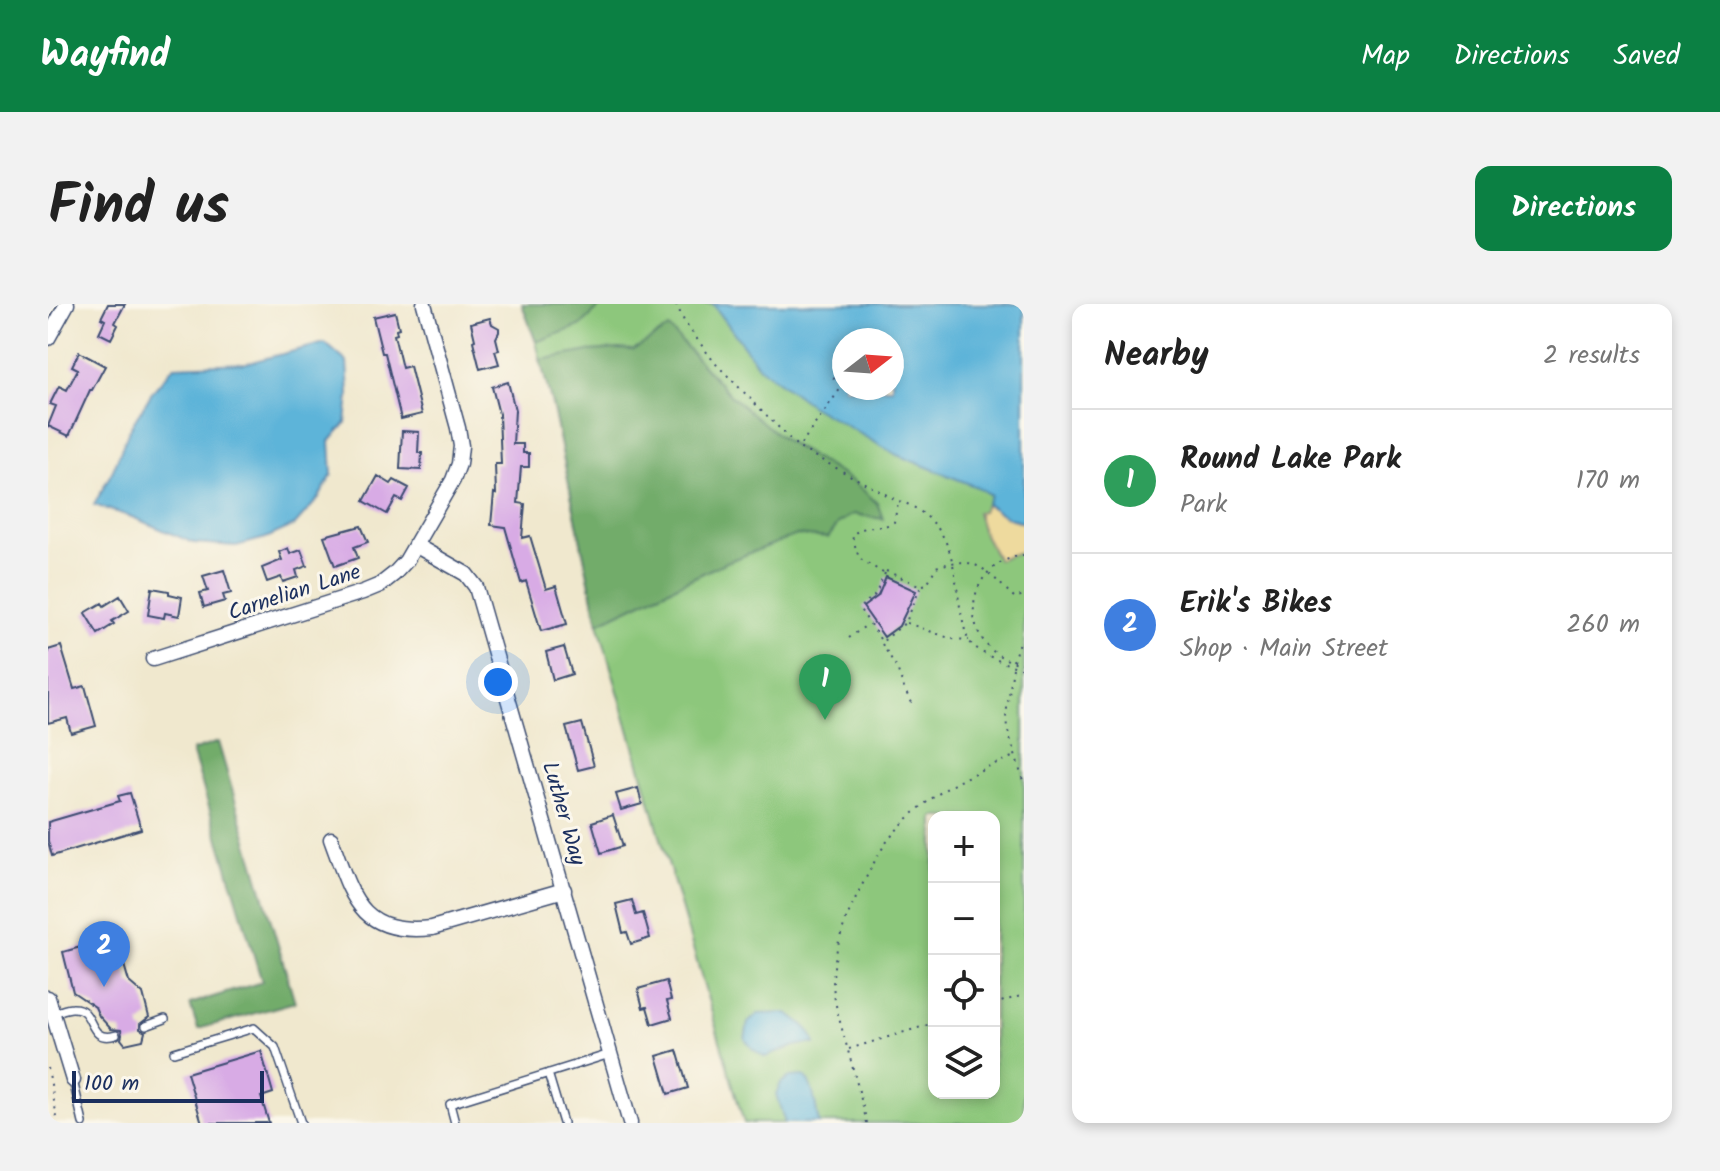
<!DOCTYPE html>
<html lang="en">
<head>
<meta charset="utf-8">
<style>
	body { margin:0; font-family:Kalam,sans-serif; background:#f2f2f2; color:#222 }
	.controls { position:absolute; right:24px; bottom:24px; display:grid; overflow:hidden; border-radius:16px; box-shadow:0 4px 12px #0003 }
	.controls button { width:72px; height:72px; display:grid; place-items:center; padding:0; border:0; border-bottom:2px solid #e0e0e0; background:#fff; color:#222; font:40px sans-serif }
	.compass { position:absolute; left:784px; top:24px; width:72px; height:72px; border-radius:50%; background:#fff; box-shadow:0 4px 12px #0003; rotate:73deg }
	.scale { position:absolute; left:24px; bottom:20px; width:192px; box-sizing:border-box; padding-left:8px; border:4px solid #1b2f5e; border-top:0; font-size:22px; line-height:28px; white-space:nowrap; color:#1b2f5e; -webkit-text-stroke:6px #fbf7ec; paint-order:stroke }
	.you { position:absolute; left:450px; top:378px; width:28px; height:28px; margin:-20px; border:6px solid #fff; border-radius:50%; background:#1a73e8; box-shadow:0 0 0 12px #1a73e833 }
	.badge { display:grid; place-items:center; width:52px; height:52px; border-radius:50%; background:#0b8043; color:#fff; font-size:26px; font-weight:700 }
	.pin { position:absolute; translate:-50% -66px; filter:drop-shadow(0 2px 4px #0008) }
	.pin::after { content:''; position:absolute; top:42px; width:28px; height:24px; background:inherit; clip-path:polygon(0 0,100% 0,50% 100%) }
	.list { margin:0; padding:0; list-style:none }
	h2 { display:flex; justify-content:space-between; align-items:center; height:104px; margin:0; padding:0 32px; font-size:34px }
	h2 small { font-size:26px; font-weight:400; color:#767676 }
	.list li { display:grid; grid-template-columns:52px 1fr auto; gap:24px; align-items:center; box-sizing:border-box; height:144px; padding:0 32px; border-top:2px solid #e0e0e0 }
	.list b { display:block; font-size:30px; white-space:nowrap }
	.list p { margin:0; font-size:26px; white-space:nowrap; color:#767676 }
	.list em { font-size:26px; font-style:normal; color:#767676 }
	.icon { flex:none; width:44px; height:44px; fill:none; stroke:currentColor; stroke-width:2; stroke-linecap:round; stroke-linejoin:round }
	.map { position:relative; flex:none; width:976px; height:819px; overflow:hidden; border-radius:16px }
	header { display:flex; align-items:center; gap:48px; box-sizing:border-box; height:112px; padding:0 40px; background:#0b8043; color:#fff }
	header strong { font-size:38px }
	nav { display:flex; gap:44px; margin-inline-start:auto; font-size:28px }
	.intro { display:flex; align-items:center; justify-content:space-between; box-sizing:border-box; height:192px; padding:0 48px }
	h1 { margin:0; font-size:56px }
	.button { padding:20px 36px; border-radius:16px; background:#0b8043; color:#fff; font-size:28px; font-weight:700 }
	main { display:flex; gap:48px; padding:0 48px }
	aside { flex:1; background:#fff; border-radius:16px; box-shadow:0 4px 12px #0003 }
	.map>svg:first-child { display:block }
	.green { fill:#8dc77b; stroke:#547b6c; stroke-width:2; fill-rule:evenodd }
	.forest { fill:#72ac6b; stroke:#466e64; stroke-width:2 }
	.sand { fill:#eeda9e; stroke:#84847e; stroke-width:2 }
	.water { fill:#5db4d9; stroke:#3c729c; stroke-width:2; fill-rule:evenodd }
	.building { fill:#d8abe5 }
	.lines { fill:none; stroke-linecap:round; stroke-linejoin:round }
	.service-casing { stroke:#3b4b6f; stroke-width:10 }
	.minor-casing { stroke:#3b4b6f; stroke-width:17 }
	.path { stroke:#3b4b6f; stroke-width:2; stroke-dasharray:2 6; stroke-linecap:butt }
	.service { stroke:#fff; stroke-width:7 }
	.minor { stroke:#fff; stroke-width:14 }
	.labels { text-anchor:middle; stroke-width:6; stroke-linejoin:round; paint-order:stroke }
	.street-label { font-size:22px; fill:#1b2f5e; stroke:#fbf7ec }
</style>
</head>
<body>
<header>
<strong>Wayfind</strong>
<nav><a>Map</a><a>Directions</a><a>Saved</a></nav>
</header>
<div class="intro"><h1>Find us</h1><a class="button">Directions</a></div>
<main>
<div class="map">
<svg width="976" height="819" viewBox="0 0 976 819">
	<rect width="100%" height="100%" fill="#fbf7ec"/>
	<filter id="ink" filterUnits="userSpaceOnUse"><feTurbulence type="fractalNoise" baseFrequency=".0125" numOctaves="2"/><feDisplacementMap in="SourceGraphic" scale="16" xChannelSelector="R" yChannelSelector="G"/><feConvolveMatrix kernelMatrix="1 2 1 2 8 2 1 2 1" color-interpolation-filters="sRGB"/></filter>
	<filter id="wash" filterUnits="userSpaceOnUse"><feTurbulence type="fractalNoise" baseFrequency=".006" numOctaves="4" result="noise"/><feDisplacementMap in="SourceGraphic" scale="32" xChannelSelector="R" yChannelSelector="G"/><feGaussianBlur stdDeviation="1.8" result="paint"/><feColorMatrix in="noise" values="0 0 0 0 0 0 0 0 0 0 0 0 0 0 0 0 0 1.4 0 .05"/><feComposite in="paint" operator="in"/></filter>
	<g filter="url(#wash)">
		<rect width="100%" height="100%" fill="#f0e8ce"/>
		<path class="green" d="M474,0H976V819H696L550,319L505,104L488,38ZM796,36H844V84H796ZM886,513H946V789H886Z"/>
		<path class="forest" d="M474,0H555L532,22L488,38Z
			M621,24L683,92L736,136L806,178L829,199L835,215L805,210L791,219L780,234L749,231L676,259L550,319L505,104L492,56L541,47L571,45L585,46Z
			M170,438L247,698L150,725L142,700L214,678L144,447Z"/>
		<path class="sand" d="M938,200L959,213L976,219V248L961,251L950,256L935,229L929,208L934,207Z"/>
		<path class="water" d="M665,0H976V219L959,213L938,200L942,191L929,183L849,151L762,101L711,63ZM844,36V84H796V36Z
			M277,39L299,58L301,90L298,119L282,137L284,171L270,195L247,221L218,234L188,242L146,239L84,213L46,201L65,166L81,126L105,87L126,62L199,59Z
			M740,709C752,718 764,725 767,740C749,738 734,748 717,753L705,745L697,735L700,719L710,710Z
			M756,772C767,782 767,804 771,819H737L728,790L733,779L742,773Z"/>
		<g id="blocks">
			<path class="building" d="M60,0H77L67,19L70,21L63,35L51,29L57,16L53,14Z
				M347,8L351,24L348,25L349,30L346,31L354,64L362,62L374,110L353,115L337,49H334L325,13Z
				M442,14L444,20L451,24V28L448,34L451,46L447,47L451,60L432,65L425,37L427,36L423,19Z
				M31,48L57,62L44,86H42L21,132L0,122L8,102L2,100L11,82L19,86L30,65L24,62Z
				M460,78L467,106L465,140H475V149H481V163H473L470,199L477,200L474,234L482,232L498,285L508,282L519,320L493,327L478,277L473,279L457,223L443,221L446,189L448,190L447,160H453L451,110L444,83Z
				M354,127L371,128L370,149H374L373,166L352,165Z
				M330,172L343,180L346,176L361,184L354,197L348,194L339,210L316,197Z
				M313,222L320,238L306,243L310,254L287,262L276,232Z
				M240,244L242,250L253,246L259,262L248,266L250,273L235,278L233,273L219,278L214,264L234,256L231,248Z
				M176,266L183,289L175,291L177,297L156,303L152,289L160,287L155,272Z
				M838,273L868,287L851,322L836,333L815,303L830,292Z
				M104,284L121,287V290L134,293L131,312L117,309L116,314L100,311Z
				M72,292L81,307L64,317L66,320L50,330L37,309L54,299L56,302Z
				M13,342L26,385L37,382L48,422L23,429L19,414L0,419V346Z
				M516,343L524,370L505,376L498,348Z
				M534,419L546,462L530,466L518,423Z
				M590,484L594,500L573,506L568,490Z
				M82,489L93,525L4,552L0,537V518L72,497L70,492Z
				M565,511L575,542L553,549L544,518Z
				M584,596L588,611L595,609L602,634L583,640L579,628L575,629L568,600Z
				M68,633L81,678L95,690L101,713L92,720V725L97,728L95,736L77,740L73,735L74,731L73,726L63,725L51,712L47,703L25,688L15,648Z
				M618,677L623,696L619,697L624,714L604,720L599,703L595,704L590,685Z
				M629,746L640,784L620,790L609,752Z
				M213,747L225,789L213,793L221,819H154L139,769Z"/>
		</g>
	</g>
	<g filter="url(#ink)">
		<use href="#blocks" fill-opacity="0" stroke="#3b4b6f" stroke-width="2"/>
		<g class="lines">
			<g class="service-casing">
				<path id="service" d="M5,709C10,708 18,704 24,704C49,703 37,740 68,731
					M98,722L117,715
					M126,748L206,724L227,743L253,819
					M500,769L515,819
					M25,776L35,819
					M407,819L402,800L562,750"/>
			</g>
			<g class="minor-casing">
				<path id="minor" d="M0,34L19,0
					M367,241L418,270L428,283L582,819
					M105,355L315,288L332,281L346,270L358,257L405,176L411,160L413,142L410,124L376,0
					M283,535C304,592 311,632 384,624L516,586
					M0,694L25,776"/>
			</g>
			<path class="path" d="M628,0L637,19L667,59L751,144L850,197C860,199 869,205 877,211C909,237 906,277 914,313C916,321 917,330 921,337C931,350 960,362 976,364
				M785,74L796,82
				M798,84L804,89
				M753,140L795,81
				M976,251C909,260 909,351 976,360
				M838,267L873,282L858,318L834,338L811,304L827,291Z
				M835,269L811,254L804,232C816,218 832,227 846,218L850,199
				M875,281L879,280L888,263C929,249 939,268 967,294L976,291
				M859,319L904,335L921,336
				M801,334L820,320
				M834,340L849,364L857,387L866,402
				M965,357L971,338
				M965,364L958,411L959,424L976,480
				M946,700L976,691
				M801,745L886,719
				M0,764L10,819
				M819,819C812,791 805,764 797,736C792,717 785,696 785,676C786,643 798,612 813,583C822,567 830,549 841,535C874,494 918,470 967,452"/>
			<use href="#service" class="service"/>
			<use href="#minor" class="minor"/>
		</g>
	</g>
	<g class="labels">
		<g class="street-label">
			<text transform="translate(246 287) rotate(-18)" y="8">Carnelian Lane</text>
			<text transform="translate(517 509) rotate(74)" y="8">Luther Way</text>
		</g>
	</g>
</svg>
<div class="controls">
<button>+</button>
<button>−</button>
<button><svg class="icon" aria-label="locate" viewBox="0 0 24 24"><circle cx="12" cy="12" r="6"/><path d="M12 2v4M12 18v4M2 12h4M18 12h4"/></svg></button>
<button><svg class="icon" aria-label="layers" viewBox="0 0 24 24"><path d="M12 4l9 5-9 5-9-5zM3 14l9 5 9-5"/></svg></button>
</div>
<svg class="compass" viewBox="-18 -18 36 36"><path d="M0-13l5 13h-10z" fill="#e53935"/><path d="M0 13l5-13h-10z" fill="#767676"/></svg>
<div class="scale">100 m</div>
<div class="you"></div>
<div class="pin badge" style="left:777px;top:416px;background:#2e9e5b">1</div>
<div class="pin badge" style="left:56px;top:683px;background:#3f7fe0">2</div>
</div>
<aside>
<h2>Nearby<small>2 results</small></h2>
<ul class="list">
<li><span class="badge" style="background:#2e9e5b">1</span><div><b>Round Lake Park</b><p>Park</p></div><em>170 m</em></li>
<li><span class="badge" style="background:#3f7fe0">2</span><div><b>Erik's Bikes</b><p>Shop · Main Street</p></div><em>260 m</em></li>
</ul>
</aside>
</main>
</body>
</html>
